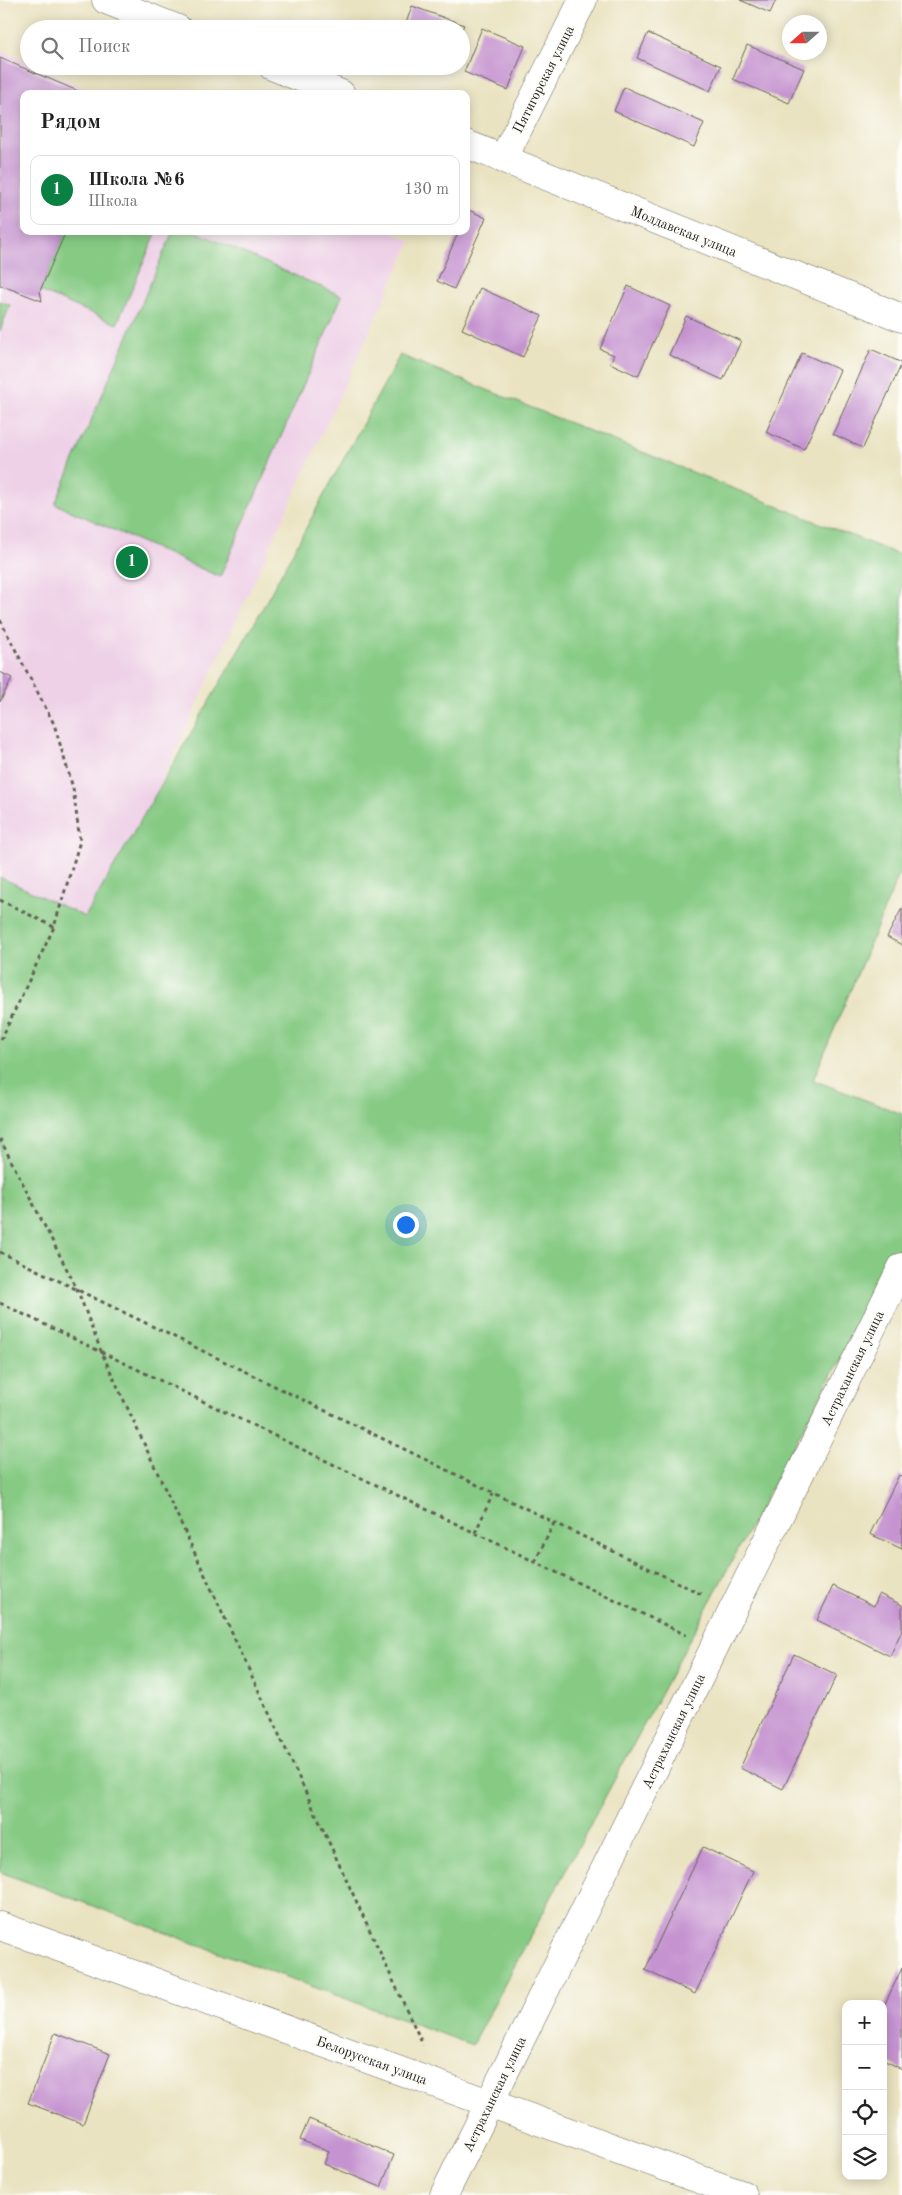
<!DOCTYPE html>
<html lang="ru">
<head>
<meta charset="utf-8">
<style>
	body { margin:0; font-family:"Old Standard TT",serif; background:#f2f2f2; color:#222 }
	.controls { position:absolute; right:15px; bottom:15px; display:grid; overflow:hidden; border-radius:10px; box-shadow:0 2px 12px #0003 }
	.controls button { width:45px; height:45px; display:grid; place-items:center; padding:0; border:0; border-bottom:1px solid #e0e0e0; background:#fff; color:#222; font:25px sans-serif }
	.compass { position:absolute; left:782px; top:15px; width:45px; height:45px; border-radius:50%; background:#fff; box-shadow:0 2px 12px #0003; rotate:249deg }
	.you { position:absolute; left:405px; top:1224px; width:18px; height:18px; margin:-12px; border:4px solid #fff; border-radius:50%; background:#1a73e8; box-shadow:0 0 0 8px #1a73e833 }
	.badge { display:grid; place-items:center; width:32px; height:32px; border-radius:50%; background:#0b8043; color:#fff; font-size:16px; font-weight:700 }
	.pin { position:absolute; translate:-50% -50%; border:2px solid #fff; box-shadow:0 1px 5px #0006 }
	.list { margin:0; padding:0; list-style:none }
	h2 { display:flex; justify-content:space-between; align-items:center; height:65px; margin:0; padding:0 20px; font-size:21px }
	h2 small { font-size:16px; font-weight:400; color:#767676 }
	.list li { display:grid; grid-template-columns:32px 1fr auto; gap:15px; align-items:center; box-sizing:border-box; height:70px; margin:0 10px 10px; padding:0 10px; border:1px solid #e0e0e0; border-radius:10px }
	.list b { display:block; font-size:19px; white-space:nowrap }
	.list p { margin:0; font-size:16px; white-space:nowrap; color:#767676 }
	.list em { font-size:16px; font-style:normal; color:#767676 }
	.icon { flex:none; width:28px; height:28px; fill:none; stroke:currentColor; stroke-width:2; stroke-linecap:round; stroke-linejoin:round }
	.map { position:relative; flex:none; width:902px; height:2195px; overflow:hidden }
	.search { position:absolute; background:#fff; box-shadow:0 2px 12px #0003; left:20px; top:20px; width:450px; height:55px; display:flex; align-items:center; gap:12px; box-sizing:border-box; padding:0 18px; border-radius:28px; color:#767676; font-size:19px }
	.panel { position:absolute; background:#fff; box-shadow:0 2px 12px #0003; left:20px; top:90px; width:450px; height:145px; border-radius:10px }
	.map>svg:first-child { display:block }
	.built { fill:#eed0e7 }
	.green { fill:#86ca84; stroke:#517350 }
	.building { fill:#c593d0 }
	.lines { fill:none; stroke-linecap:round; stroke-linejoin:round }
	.minor-casing { stroke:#646256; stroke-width:29 }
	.path { stroke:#646256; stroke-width:3; stroke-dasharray:4 4; stroke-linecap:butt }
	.minor { stroke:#fff; stroke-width:28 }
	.labels { text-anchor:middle; stroke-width:4; stroke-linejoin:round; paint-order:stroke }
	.street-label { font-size:14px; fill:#1c1c1c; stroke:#fdfcf7 }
</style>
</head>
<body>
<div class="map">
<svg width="902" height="2195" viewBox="0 0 902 2195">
	<rect width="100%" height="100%" fill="#fdfcf7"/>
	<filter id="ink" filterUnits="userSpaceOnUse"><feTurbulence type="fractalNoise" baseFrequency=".02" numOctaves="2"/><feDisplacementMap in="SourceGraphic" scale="10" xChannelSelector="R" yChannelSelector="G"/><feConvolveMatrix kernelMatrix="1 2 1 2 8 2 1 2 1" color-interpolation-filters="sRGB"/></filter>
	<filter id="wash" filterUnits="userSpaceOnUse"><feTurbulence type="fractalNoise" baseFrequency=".0096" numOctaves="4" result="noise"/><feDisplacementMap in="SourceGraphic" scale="20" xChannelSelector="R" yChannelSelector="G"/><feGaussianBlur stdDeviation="1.12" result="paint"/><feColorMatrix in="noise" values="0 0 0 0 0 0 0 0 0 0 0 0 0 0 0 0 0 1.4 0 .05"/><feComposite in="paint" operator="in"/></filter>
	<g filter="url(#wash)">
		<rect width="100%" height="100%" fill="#eae3c1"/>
		<path class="built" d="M0,50L29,63V66H35L95,94H24V231H390L411,241L95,926L0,882Z"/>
		<path class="green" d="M66,231H157L117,324L40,291Z
			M173,231H194L342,296L220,577L55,504Z
			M0,301L10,305L0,331Z
			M400,355L902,556V867L813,1080L902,1114V1244L472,2045L0,1872V877L85,917L255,622Z"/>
		<g id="blocks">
			<path class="building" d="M740,0H776L770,13Z
				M412,6L464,25L462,29H404Z
				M482,28L525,46L508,90L464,72Z
				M648,33L721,66L710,91L637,58Z
				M747,45L804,69L789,103L733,79Z
				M0,58L85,94H24V231H66L40,291L42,301L0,285Z
				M624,87L704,123L694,147L614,111Z
				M469,210L486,218L454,289L437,281L459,231H466V215Z
				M628,286L670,306L638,376L610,363L614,355L600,349Z
				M480,288L542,316L523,357L462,329Z
				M686,316L741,341L723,380L669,355Z
				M871,349L902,363L863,448L833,434Z
				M802,353L840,370L804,449L766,432Z
				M0,672L12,678L0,702Z
				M902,908V945L887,937Z
				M899,1475L902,1476V1549L870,1534Z
				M833,1586L874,1606L879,1594L902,1605V1630L890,1656L817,1620Z
				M794,1654L837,1675L783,1789L740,1768Z
				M703,1847L753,1871L695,1994L645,1970Z
				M902,1968V2069L883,2060V2008Z
				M55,2033L110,2054L83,2124L28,2103Z
				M309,2119L394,2155L381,2187L324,2164L329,2151L300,2140Z"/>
		</g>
	</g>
	<g filter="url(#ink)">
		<use href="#blocks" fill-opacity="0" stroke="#646256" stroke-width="1"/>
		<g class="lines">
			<g class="minor-casing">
				<path id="minor" d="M106,0L178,29
					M272,66L341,94
					M466,144L902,318
					M503,159L583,0
					M0,1926L743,2195
					M444,2195L902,1267"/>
			</g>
			<path class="path" d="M0,620L54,724L73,788L80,841L54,927L0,1042
				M0,900L54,927
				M0,1139L77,1289L101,1351L423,2045
				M0,1252L703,1595
				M0,1303L686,1635
				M475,1533L493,1494
				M535,1562L554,1523"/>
			<use href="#minor" class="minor"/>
		</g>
	</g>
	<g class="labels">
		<g class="street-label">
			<text transform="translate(543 79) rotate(-63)" y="5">Пятигорская улица</text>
			<text transform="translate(684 231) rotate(22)" y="5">Молдавская улица</text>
			<text transform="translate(852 1368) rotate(-64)" y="5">Астраханская улица</text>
			<text transform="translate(673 1731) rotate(-64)" y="5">Астраханская улица</text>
			<text transform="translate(372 2060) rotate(20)" y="5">Белорусская улица</text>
			<text transform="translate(494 2094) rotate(-64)" y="5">Астраханская улица</text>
		</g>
	</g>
</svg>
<div class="controls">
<button>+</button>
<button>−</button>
<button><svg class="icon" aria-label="locate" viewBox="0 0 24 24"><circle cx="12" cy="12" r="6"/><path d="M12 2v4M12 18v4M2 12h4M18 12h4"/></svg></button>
<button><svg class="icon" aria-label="layers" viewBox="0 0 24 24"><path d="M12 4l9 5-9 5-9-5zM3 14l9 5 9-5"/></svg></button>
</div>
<svg class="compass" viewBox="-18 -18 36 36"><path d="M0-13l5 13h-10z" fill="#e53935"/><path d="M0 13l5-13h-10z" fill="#767676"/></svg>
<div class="you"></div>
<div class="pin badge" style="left:132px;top:562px">1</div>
<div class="search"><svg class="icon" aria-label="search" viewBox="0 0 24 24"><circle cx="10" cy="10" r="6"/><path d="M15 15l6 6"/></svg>Поиск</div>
<section class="panel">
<h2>Рядом<small></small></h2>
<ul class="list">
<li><span class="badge">1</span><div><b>Школа №6</b><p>Школа</p></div><em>130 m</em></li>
</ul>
</section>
</div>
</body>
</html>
